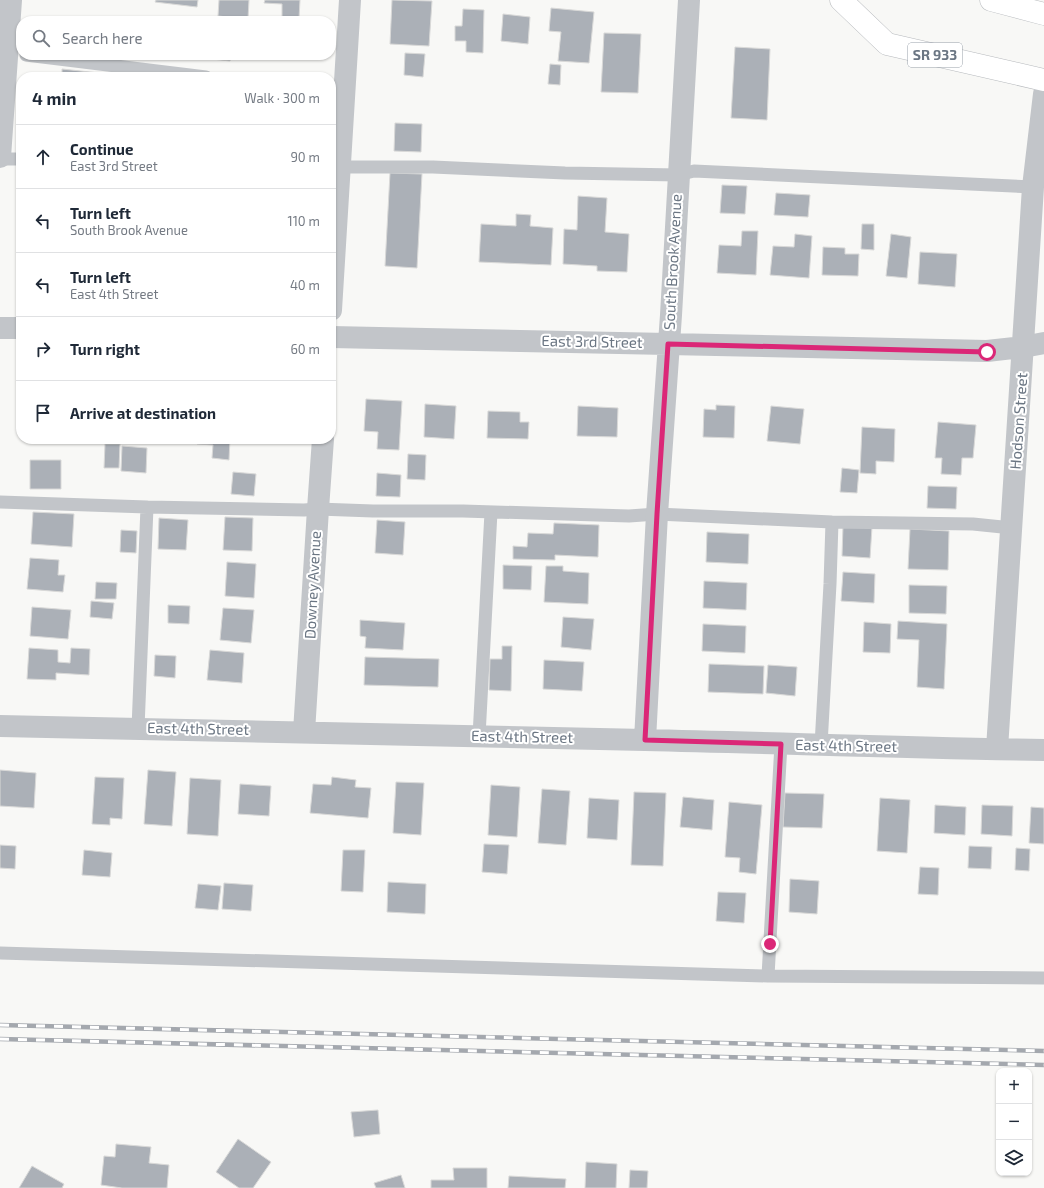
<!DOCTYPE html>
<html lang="en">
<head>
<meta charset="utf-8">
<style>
	body { margin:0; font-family:"Exo 2",sans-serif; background:#f6f6f7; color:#1f2937 }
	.controls { position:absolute; right:12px; bottom:12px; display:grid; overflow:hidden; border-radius:8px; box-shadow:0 1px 3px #0004 }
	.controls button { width:36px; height:36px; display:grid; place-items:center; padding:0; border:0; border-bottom:1px solid #e0e1e3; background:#fff; color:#1f2937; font:20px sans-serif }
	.stop { position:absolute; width:12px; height:12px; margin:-9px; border:3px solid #db2777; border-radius:50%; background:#fff }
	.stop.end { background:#db2777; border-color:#fff; box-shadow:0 1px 4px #0008 }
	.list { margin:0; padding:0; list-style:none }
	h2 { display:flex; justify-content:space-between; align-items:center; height:52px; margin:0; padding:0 16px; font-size:17px }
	h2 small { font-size:13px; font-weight:400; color:#747a83 }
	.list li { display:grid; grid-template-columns:26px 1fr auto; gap:12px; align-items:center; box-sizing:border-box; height:64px; padding:0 16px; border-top:1px solid #e0e1e3 }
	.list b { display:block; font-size:15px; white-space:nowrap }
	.list p { margin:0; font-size:13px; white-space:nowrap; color:#747a83 }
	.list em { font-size:13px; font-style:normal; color:#747a83 }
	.icon { flex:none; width:22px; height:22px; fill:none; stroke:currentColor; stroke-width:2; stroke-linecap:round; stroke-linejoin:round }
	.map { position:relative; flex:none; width:1044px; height:1188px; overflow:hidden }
	.search { position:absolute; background:#fff; box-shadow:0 1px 3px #0004; left:16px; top:16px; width:320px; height:44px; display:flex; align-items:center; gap:10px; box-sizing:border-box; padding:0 14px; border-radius:16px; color:#747a83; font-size:15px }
	.panel { position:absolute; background:#fff; box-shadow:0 1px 3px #0004; left:16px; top:72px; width:320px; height:372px; border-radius:16px }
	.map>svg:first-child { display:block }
	.building { fill:#abb0b7; stroke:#d9d9d8 }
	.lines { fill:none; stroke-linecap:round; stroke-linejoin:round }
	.primary-casing { stroke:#b6b9bd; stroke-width:23 }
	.service { stroke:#c2c5c9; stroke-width:13 }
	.minor { stroke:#c2c5c9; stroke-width:22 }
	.primary { stroke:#fff; stroke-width:22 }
	.rail-casing { stroke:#a4a8ae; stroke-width:4.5 }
	.rail { stroke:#fff; stroke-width:3; stroke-dasharray:9; stroke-linecap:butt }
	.route { stroke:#db2777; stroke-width:5 }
	.labels { text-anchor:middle; stroke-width:4; stroke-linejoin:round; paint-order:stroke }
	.shield { fill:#fff; stroke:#979fa8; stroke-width:1 }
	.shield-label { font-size:14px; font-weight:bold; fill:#6b7683 }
	.street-label { font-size:15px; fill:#6b7683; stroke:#fff }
</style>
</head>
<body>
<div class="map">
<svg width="1044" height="1188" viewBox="0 0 1044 1188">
	<rect width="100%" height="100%" fill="#f8f8f6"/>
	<path class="building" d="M156,0H198L197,7L155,2Z
		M219,0H249L248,19L218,16Z
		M265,0H300L299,19L282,18V4L264,3Z
		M392,0L432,1L429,46L390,44Z
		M551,8L594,12L589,63L558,61L561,32L549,31Z
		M463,9L484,10L483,53L466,52V41H455V26H462Z
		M503,14L530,17L528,44L501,41Z
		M604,33L641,34L638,93L601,92Z
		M735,47L770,49L767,120L731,118Z
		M405,53L425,54L423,77L404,75Z
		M203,55H231L230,61L203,58Z
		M550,64L561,65L560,85L548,84Z
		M62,69L108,74L107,77H62Z
		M395,123L422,124L421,152L394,151Z
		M390,173L422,174L417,268L385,266Z
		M722,185L747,186L745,214L720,213Z
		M776,193L810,195L808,217L774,215Z
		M578,196L607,198L605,232L629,234L627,272L597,271V266L563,264L564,229L577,230Z
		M516,214L531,215L530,226L553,228L551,265L479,262L481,224L516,226Z
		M862,224H874V250L861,249Z
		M742,231H758L756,275L717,273L719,245L741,246Z
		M795,234L812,236L809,278L770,275L773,246L794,247Z
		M891,234L911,237L907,278L886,276Z
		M823,247L845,248V254H859L858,276L822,275Z
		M920,252L957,254L955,287L918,284Z
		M366,399L402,401L399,450L377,449L378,432L364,431Z
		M425,404L456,406L454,439L424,437Z
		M716,405L735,406L734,438L703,437L704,409L716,410Z
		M578,406L618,408L617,437L577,436Z
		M771,406L804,409L800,444L767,441Z
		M488,411L520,412V422H529L528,439L487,438Z
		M938,422L976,425L973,458H962L961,475L941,474L942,458H935Z
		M862,427L895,429L894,462L876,461V474L860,473Z
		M197,439H230L229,460L212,458L213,445L197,444Z
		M105,444H120L119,468H104Z
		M122,446L147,448L146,473L121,471Z
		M408,454L426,455L425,480L407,479Z
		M30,460H61V489H30Z
		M842,468L859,470L857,493L840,492Z
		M233,472L256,474L254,496L231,494Z
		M377,473L401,475L400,497L376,496Z
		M928,486L957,487L956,509L927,508Z
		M33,512L74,514L72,547L31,544Z
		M225,517L253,518L252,551L223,550Z
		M159,518L188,520L186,550L158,549Z
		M377,520L405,522L403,555L375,553Z
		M554,523L599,525L598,557L555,555V560L513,559V546L527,547L528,533L553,534Z
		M843,526L872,527L870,558L842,556Z
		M910,529L949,531L948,570L908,569Z
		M121,530L137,531L136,553L120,552Z
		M707,532L749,534L748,564L706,562Z
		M30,558L59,560L58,575H65L63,592L27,589Z
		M227,562L256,564L254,598L225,596Z
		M503,565L532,566L531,590L503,589Z
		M546,566H563V571L589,573L588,604L544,602Z
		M843,572L875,574L874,603L841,601Z
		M704,581L747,583L746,610L703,608Z
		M96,582L117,583L116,599H95Z
		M909,585L947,586L946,614L909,613Z
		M91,601L114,603L112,619L90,617Z
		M168,605L190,606L189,624L168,623Z
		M32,607L71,610L68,639L30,636Z
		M223,608L254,610L251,643L220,640Z
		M563,617L594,619L591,650L561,647Z
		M360,620L405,623L403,650L365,648L366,637L360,636Z
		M898,621L947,624L944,689L917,687L919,640L897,639Z
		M864,622L891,624L890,653L863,652Z
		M703,624L746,626L745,653L702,651Z
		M502,646H512L511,691L489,690L490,659H502Z
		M29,648L58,650V662L70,663L71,648L90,649L89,675L56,673V680L27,679Z
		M210,650L244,653L242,683L207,680Z
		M155,655L176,656L175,678L154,676Z
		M365,657L439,659L438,687L364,685Z
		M544,660L584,662L582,691L543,689Z
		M709,664L764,666L763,694L708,692Z
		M768,665L797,667L795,696L766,693Z
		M0,770L36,773L34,808L0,806Z
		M148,770L176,772L172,826L144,824Z
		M95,777L124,778L122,819L110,818V825L92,824Z
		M332,777L356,780L355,787L371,788L368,818L310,813L313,784L331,785Z
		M190,778L221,780L218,836L187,834Z
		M396,782L424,783L421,835L393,833Z
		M240,784L271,786L269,816L238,814Z
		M491,785L520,787L517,837L488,835Z
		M542,789L570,791L566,845L538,843Z
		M634,792L666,793L663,866L631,865Z
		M785,793L824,794L822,828L783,827Z
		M683,797L714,800L712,830L680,827Z
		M589,798L619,800L617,840L587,838Z
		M880,798L910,800L907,853L877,851Z
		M729,802L762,805L756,874L739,872L740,858L725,857Z
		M935,805L966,807L965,835L934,833Z
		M982,805L1013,806L1012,836L981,834Z
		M1031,807L1044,808V844L1029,843Z
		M484,844L509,845L507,874L482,872Z
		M0,845L16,846L15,869L0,868Z
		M969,846L992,847L991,869L968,868Z
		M1016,848L1030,849L1029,871L1015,870Z
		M84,850L112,853L110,877L82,875Z
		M343,850H365L363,892L341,891Z
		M920,867L939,868L938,895L918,894Z
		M790,879L819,881L817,914L789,912Z
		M388,882L426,884L425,914L387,912Z
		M224,883L253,885L251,911L222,909Z
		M198,884L221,886L218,910L195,908Z
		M718,892L746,893L744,923L716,921Z
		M378,1110L380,1134L354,1137L351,1112Z
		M238,1139L271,1162L253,1188H239L216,1172Z
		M116,1144L151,1147L149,1163L169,1165L167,1188H122L101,1185L104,1156L115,1157Z
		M586,1162L617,1164L616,1188H585Z
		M32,1166L64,1184L62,1188H19Z
		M453,1168H487V1188H431V1180H454Z
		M630,1170L648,1171L647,1188H629Z
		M401,1175L405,1188H376L374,1183Z
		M509,1176L566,1179L565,1188H508Z"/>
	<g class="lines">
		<g class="primary-casing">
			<path id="primary" d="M841,0L887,44L1044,80
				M991,0L1044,14"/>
		</g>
		<path class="service" d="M26,55L206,77
			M0,159H21
			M334,167H433L565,173L678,175L694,171L1033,187
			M0,502L147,507L304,510L318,509L373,511H463L629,516L657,514L832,522L973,524L1012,528
			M138,728L147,507
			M479,736L491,512
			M821,745L830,584L832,522
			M0,953L768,976L1044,978
			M768,976L781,744"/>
		<path class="minor" d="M0,157L11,0
			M331,310L350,0
			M0,328H21
			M331,337L668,344L987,351L1023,347L1044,343
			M0,726C215,730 430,734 645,740C778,743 911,748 1044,750
			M304,732L318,509L323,439
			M645,740L657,514L671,315L689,0
			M997,749L1033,187L1044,94"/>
		<use href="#primary" class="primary"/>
		<g class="rail-casing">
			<path id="rail" d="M0,1025L1044,1051
				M0,1039L1044,1065"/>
		</g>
		<use href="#rail" class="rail"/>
	</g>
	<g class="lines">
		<path class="route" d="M770,944L781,744L645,740L657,514L668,344L987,352"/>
	</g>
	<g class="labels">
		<rect class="shield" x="908" y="43" width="54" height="24" rx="3"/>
		<g class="shield-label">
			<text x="935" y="60">SR 933</text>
		</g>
		<g class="street-label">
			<text transform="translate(673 262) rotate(-87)" y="5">South Brook Avenue</text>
			<text transform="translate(592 342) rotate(1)" y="5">East 3rd Street</text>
			<text transform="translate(1019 421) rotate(-86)" y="5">Hodson Street</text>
			<text transform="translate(313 585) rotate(-87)" y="5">Downey Avenue</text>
			<text transform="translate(198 729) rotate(1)" y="5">East 4th Street</text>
			<text transform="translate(522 737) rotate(1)" y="5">East 4th Street</text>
			<text transform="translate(846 746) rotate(1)" y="5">East 4th Street</text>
		</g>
	</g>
</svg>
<div class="controls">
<button>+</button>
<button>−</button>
<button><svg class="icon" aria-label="layers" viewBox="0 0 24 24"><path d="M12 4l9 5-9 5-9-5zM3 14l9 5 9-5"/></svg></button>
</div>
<div class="stop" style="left:987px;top:352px"></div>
<div class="stop end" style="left:770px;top:944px"></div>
<div class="search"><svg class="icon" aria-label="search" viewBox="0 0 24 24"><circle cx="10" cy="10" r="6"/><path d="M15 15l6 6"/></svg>Search here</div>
<section class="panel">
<h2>4 min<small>Walk · 300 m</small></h2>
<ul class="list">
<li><svg class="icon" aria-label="ahead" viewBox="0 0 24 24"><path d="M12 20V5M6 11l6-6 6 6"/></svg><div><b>Continue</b><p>East 3rd Street</p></div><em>90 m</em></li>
<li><svg class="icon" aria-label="left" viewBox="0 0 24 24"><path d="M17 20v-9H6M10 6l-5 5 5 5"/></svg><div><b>Turn left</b><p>South Brook Avenue</p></div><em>110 m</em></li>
<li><svg class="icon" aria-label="left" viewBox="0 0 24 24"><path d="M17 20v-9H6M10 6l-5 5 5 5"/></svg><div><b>Turn left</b><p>East 4th Street</p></div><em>40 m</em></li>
<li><svg class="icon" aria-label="right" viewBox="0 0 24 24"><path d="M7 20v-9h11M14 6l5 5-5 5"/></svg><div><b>Turn right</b></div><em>60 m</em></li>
<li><svg class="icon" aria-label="arrive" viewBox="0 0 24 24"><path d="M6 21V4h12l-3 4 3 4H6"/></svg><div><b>Arrive at destination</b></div></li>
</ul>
</section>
</div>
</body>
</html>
